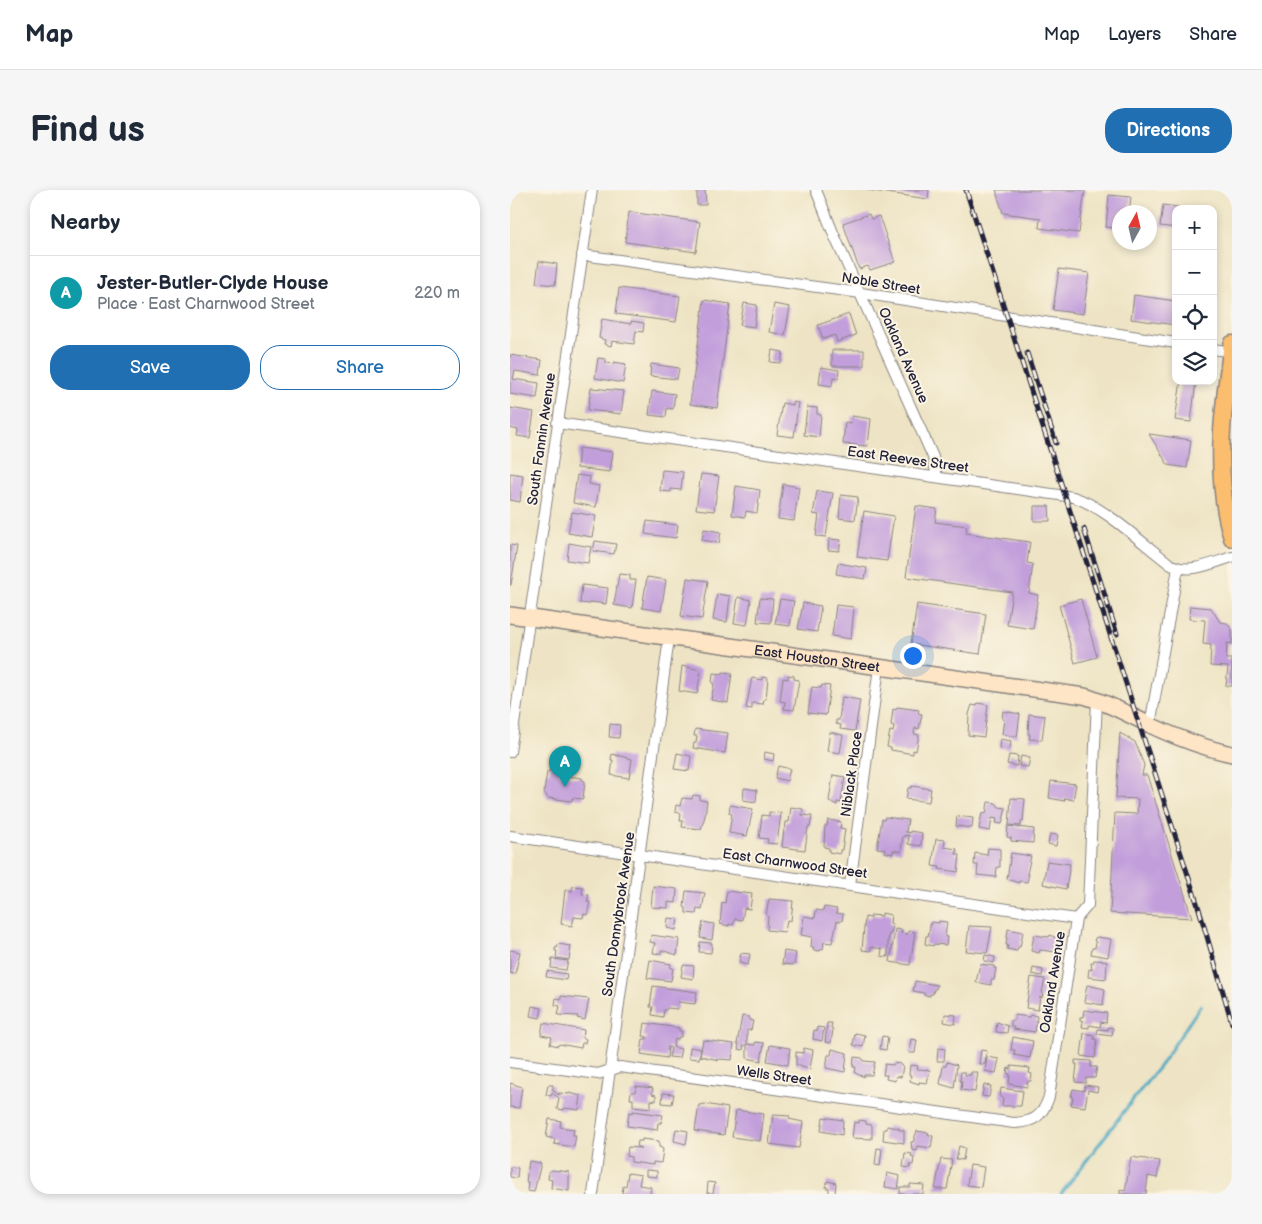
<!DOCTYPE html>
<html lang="en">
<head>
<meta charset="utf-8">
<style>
	body { margin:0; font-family:"Balsamiq Sans",sans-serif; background:#f6f6f7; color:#1f2937 }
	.controls { position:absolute; right:15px; top:15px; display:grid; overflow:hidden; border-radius:10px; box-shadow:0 2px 8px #0003 }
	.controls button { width:45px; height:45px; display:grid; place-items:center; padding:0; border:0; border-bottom:1px solid #e0e1e3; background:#fff; color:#1f2937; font:25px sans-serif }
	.compass { position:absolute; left:602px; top:15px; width:45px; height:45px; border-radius:50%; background:#fff; box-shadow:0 2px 8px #0003; rotate:8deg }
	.you { position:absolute; left:402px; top:465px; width:18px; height:18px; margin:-12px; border:4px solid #fff; border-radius:50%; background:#1a73e8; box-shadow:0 0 0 8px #1a73e833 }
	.badge { display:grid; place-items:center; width:32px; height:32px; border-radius:50%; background:#1f6fb2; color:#fff; font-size:16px; font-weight:700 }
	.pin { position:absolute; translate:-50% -41px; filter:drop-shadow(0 1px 2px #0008) }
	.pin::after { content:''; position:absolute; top:26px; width:18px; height:15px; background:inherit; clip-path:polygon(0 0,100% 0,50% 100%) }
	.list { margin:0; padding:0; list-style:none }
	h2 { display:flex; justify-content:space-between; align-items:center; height:65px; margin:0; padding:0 20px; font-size:21px }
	h2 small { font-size:16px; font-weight:400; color:#747a83 }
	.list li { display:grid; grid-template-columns:32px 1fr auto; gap:15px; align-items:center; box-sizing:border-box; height:75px; padding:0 20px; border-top:1px solid #e0e1e3 }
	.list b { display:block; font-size:19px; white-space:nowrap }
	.list p { margin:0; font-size:16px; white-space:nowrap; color:#747a83 }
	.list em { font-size:16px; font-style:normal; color:#747a83 }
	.actions { display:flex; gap:10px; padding:15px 20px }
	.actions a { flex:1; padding:11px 0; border:1px solid #1f6fb2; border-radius:20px; text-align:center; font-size:18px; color:#1f6fb2 }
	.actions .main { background:#1f6fb2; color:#fff }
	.icon { flex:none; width:28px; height:28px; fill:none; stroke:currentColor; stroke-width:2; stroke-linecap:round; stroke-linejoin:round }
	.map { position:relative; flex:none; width:722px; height:1004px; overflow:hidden; border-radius:20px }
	header { display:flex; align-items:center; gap:30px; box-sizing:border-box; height:70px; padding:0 25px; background:#fff; border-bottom:1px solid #e0e1e3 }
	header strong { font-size:24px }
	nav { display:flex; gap:28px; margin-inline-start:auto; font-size:18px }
	.intro { display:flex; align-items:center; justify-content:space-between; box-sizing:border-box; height:120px; padding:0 30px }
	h1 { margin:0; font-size:35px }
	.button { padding:12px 22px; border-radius:20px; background:#1f6fb2; color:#fff; font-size:18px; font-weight:700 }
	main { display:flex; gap:30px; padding:0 30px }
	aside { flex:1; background:#fff; border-radius:20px; box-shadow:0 2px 8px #0003 }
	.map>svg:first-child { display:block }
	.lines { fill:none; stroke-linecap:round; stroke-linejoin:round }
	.stream { stroke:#42a8c2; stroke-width:3 }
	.building { fill:#c29fdb }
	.street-casing { stroke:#888380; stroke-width:12 }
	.secondary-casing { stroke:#888380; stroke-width:18 }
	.primary-casing { stroke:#888380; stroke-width:19 }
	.street { stroke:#fff; stroke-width:10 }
	.secondary { stroke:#fde5c5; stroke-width:15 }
	.primary { stroke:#fbbd6e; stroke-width:16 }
	.rail-casing { stroke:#22223b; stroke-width:5 }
	.rail { stroke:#fcf5e5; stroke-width:3; stroke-dasharray:9; stroke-linecap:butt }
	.labels { text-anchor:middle; stroke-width:4; stroke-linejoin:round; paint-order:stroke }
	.street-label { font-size:14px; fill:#22223b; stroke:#fcf5e5 }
</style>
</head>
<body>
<header>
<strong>Map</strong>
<nav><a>Map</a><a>Layers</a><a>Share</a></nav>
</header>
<div class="intro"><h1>Find us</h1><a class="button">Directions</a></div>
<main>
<aside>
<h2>Nearby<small></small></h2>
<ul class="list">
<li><span class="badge" style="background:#0f9aa8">A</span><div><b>Jester-Butler-Clyde House</b><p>Place · East Charnwood Street</p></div><em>220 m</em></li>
</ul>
<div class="actions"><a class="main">Save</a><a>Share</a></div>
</aside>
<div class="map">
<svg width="722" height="1004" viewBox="0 0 722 1004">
	<rect width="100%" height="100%" fill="#fcf5e5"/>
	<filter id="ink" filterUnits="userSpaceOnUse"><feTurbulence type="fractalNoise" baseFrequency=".02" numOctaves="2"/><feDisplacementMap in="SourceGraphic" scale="10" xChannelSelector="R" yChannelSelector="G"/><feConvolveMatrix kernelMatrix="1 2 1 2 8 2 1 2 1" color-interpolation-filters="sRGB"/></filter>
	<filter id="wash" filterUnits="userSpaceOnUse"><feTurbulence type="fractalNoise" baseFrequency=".0096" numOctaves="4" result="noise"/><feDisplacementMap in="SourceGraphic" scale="20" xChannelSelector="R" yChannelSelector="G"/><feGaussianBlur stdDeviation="1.12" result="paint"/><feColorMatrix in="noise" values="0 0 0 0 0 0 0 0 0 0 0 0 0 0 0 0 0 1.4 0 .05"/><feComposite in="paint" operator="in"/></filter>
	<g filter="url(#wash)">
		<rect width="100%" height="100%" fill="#eee4c5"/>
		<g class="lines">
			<path class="stream" d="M551,1004L625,907L652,873L691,815"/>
		</g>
		<g id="blocks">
			<path class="building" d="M187,0H195L196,15H187Z
				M357,0H419L418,9Z
				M486,0H575L569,43L529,38L530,28L493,23Z
				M599,5L621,7L619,22H610V39L596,37Z
				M653,15L675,18L666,19V38L650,36Z
				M119,22L190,32L186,62L115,52Z
				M359,24L361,29L369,26L385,72L360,80L358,76L349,79L333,33Z
				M29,71L47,74L45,95L26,93Z
				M549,79L579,83L573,124L543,120Z
				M109,98L170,106L166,132L106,124Z
				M624,105L666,111V135L621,129Z
				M194,110L220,114L207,218L180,214Z
				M234,113L247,115L244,137L230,135Z
				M264,114L280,117L275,145L259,142Z
				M339,124L346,145L327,152L325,145L313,149L308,135Z
				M92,129L121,134V131L134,133L133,142L126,141L124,154L102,151L101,156L94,154L95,150L89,148Z
				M262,160L273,162L271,173L260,172Z
				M322,160H354V176H322Z
				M0,165L32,170L30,185L5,181L3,189L29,193L27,208L0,204Z
				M88,168L96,169V173L104,174V172L116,174L113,193L85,188Z
				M141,174L169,178L167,189L140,186Z
				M311,177L329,180L328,189L323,188L322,196L309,194Z
				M671,191H686L681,232L665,230Z
				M81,198L114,201L111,224L78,220Z
				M142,201L165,204L163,219L157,218L156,227L139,225Z
				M283,212L288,213L284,247L267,245L272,213L283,215Z
				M297,217L307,218V224L311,225L309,247L294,245Z
				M0,218L24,222L20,248L7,246L8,240L0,238Z
				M342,226L361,229L358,256L333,254L335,232L341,233Z
				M639,244L681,250L677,278L658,275Z
				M69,258L103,262L100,282L67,278Z
				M152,280L173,282L171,300L161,299V302L150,301Z
				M0,283L13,285L10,312L0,310Z
				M191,284L209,286L204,321L186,319Z
				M67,285L80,287L79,294L89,296L86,317L63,313Z
				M273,294L289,297L284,331L268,329Z
				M226,296L250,300L247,323L236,321L235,327L222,325Z
				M307,301L323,303L316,347L306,346L309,325L303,324Z
				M331,305L348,307L345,330L329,328Z
				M406,316L427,319L425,332L457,336L456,343L520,352L517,373L523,374L519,403L528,405L523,439L497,435L502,402L396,387Z
				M524,316H539L540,331H524Z
				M354,321L384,326L377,371L347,367Z
				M62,322L86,326L82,347L58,343Z
				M137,331L168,335L166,348L135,344Z
				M194,339L211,342L209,353L192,350Z
				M319,349L331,350L329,361L318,360Z
				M85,351L106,354L104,364L83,361Z
				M59,353L81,357L78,373L57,370Z
				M0,355L7,356L1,395H0Z
				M328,373L357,378L355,389L326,384Z
				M109,384L120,385V390H126L122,418L104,415Z
				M137,387L156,390L151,421L132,418Z
				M177,388L198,391L192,429L171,426Z
				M72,395L98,398L96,414L81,412L80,414L70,413Z
				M207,404L220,406L217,432L203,430Z
				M228,407L241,410L237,435L224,433Z
				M250,408L263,409L261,433L247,432Z
				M270,409L284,411L280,436L265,434Z
				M571,409L587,467L565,473L549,415Z
				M293,413L311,416L307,442L288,439Z
				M407,414L476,424L470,464L401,454Z
				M326,415L344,417L341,449L322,446Z
				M680,416L701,418L710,432L717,433L722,440V454L717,453L716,469H722V496H716L718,477L700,476L701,455L693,454L695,430L679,429Z
				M172,476L191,480L187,504L169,501Z
				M213,482L222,483L218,513L201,510L204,494L202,493L203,483L213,484Z
				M278,485L284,486V489L289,490L284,520L274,519L275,512L270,511L273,488L278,489Z
				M252,487L258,488L256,509H254L253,514L242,513V519L236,518L242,488L252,490Z
				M312,495L320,496L316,525L298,523L302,497L311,498Z
				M332,507L350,510L345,541L330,539L331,535L326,534V530H329Z
				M468,513L478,515L474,547L458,545L459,524L462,515L467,516Z
				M387,517L409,520L408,523L412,524L409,539L405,538L404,544L409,545L406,561L403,560V564L381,560V558L377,557L380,541L383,542L384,536L381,535L383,519L386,520Z
				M493,521L510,524L507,547L492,544L494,529H492Z
				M519,524L535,526L532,550L519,549L520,544H518Z
				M100,534L110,535L109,548L99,547Z
				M185,539L218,543L215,563L183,558L184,553H186L187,546H184Z
				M320,542L333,545L330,563L317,561Z
				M610,543L625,552L634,575L632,585H637L682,728L600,723L605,623L627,624L628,609L606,608Z
				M490,549L501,551L500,559L489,558Z
				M255,562L264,564L263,571L254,569Z
				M167,563L181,566L179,581L164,579Z
				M102,564L122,569L119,588L101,585L103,570H101Z
				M499,565L508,566L507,576L497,574Z
				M511,566L520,568L518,577L509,576Z
				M40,574L50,575L49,585L72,588V590L75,591L73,609L62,608V611L38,608L34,602L37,582H39Z
				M268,576L280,579L277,591L265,588Z
				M323,585L335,587L331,613L327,612V615L319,611Z
				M541,591L566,594L563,610L555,608L554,611L539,608Z
				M402,596L421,599L419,612L396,609L398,598H401Z
				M234,598L247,600L246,612L233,610Z
				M183,605L190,606V610L197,611L195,626L191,639L172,637L173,631H170L171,623L165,622L166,615L170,616L172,608L182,609Z
				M501,608L515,609L513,631H511V636L499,635Z
				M478,612L486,613L489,617L496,618L492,634L486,633L487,629L482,628L480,641L469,639L472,623L476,624Z
				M220,615L243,619L237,646L219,643L222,624L219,623Z
				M281,617L293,619L292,625L302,626L300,637H298L295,660L272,657L274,639H275L276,632H279Z
				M259,622L271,623L267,654L257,653L258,649L249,648L252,625L259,626Z
				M447,626L463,628L462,638L446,636Z
				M375,627L398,630L396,642L400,643V641L412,643L411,656L398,654L399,645H396V646H393L391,662L383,660V664L374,662L375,659L367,658L372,629L374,630Z
				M318,630L331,632L330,638L335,639L332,660H330V664L319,662V658L314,657L315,636H317Z
				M498,636L524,639L523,653L501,651V648L497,647Z
				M540,644L548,645L546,656L538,654Z
				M426,649L435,650L434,657L447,659L446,664L450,665L448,682L429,679L430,677L422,676Z
				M478,658L490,659V677H487L486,687L467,685L468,675H464L465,663L477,665Z
				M501,663L521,666L517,684H519L517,692L509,691V693L497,689Z
				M537,671L560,674L556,699L533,694Z
				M63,696L73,697L72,704L79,705L77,712H80L77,725L74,724L73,728L64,727L62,736L51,734L55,700L62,701Z
				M143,696L167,699L166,713L158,712V718L141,717Z
				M176,701L195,703L192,720L187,719L186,724L176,723V718L174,717Z
				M217,701L242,704L240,719L234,718L232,730L225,729L223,735L219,734V736L210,734L212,712L215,713Z
				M259,709L283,711L281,731L277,730L275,742L257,740L258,726L256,725Z
				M314,717L327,719L326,723L333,724L332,731H327L322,753L314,752L313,759H311L310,761L303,760L304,757H301L302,747L291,745L294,726L305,728L306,720L313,721Z
				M372,723L381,725L380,734L383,735L381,744H379L378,751V767L371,766L372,759L361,757V761L352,760L355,727L361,728V725L372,726Z
				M158,728L168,729L166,740L157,738Z
				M429,731L437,732L435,747H437L436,755L424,754L423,756L415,754L416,746H418L421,732L429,733Z
				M193,732L204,734L202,750L190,748Z
				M459,736L482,737L477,763L456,761Z
				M385,739L392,740L391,743L398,744V741L405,742L400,775L380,772Z
				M498,739L513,742L510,757H508L507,761L497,759L498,755H496Z
				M141,745L169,749L167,765L151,760V764L143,763L145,753L140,752Z
				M524,745L539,747L540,745L548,749L546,762L530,760L529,763L521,761Z
				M587,747L601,749L598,767L581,764L582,758H585L586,752L584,751L585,748Z
				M190,752L202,753L201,763L189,762Z
				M48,754L61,756L59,770L46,768L47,761H45V758H47Z
				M0,760L10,762L5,784L0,783Z
				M274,761L286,763L284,775L272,774Z
				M231,763L240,764L238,775L229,773Z
				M475,765L485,767L484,773L474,771Z
				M42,769L58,771L56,780L41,778Z
				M140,770L161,774L160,778H163L161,791L137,788Z
				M584,770L597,771L596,789L578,787L579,779L582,780L581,773H583Z
				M470,774L484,776V778H486L484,790H481V795L466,792Z
				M173,775L184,776L183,789L171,787Z
				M523,778L533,780L532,786L522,784Z
				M37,781L57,784L56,790L36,787Z
				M521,787L535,789L532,802L533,803L532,808L530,807L528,820L516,818Z
				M405,791L427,795L426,799H424L423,804H420V806L414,805V803L403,801Z
				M577,795L595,799L593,815L574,812Z
				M143,796L187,802L185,814L168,812L167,819L157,818L156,820H154L153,827L142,825L143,817H140Z
				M51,806L79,809L75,830L67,828L68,826L48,825L50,816L45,815L46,808L51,809Z
				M22,816L32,818L30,828L20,826Z
				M574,820L597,823L596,833L591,832L590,837L579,835V838L572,837L573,831L570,830V827H573Z
				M435,824L446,825L445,834L434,832Z
				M505,825L519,827L520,825L527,826L526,832H528V836L526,835L525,842L503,839L504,837H501V830L504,831Z
				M232,826L239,827V830L243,831L241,840H237V855H234L233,860L228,859L229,854H227Z
				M487,832L498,836L497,843L486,842Z
				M33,833L74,840L73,848L76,849L75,853H72L71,858L49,854L48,856L40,854L42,847L31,845Z
				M135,833L169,838V841H172L171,847H168V850L165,849L163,857L171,859L169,868L159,867L161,858L158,857L157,868L131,864L133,849H137V847L133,846Z
				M317,833H322L321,838L323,839L321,853L315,852Z
				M307,837L314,838L312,851L303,849L304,840L307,841Z
				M598,837L603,838L602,846L587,844L588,839L598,840Z
				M345,843L355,845L353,857L343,855Z
				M574,843L584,845V849L587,850L585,868L571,866Z
				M372,846L378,847L376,860L370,859Z
				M503,847L523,851L520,868L504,865L505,860H501Z
				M401,849L407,850L405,863H399Z
				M193,850L224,854L222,870L209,869V870L190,866Z
				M245,852L254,853L251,871L237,868V854L245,855Z
				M260,855L280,858L278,875L257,871Z
				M180,857L191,859L189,869L179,868Z
				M294,858L303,860L300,879L291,877V875H286V862L293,863Z
				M428,858L435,859L434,871H427Z
				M322,859L337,863L335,882L316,878L318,865H321Z
				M471,860L477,861L475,874H469Z
				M344,867L352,868L354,871L365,872L362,885H354V887L345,883L346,877H343Z
				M477,867L489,869L486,883L475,881Z
				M565,870L581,871V877H587L585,888H576V893L565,892L567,874H565Z
				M437,872L447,875L444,898L430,894L433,876H436Z
				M384,873L391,874V876H393L391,887L386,886L385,891L376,889L377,885H373L375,874L383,875Z
				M400,875L408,876L407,879L420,880L417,893L409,892V894L400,891L401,885H399Z
				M501,876L520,878L519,883L522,884L521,891H518L517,897L499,894L500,884L497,883L498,878L501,879Z
				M451,882H455V885H461V882H468L465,902L451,900L452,891H450Z
				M0,893L12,897L9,918L0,917Z
				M38,895H43V900L49,905V903L59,904V903L71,906L69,920L55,918L54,920L47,919L49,908L42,903L41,906L36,905Z
				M474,895L481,896L479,907L472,906Z
				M575,895L588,897L587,902L578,900L575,917L561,915L563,908L561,907L563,899L574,901Z
				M126,896L143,898L142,904L146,905V911L141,910V918L123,916V909H120L121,902H125Z
				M491,898L513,901L511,916H492L493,908L490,907Z
				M153,903L164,904L162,914L152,913Z
				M195,914L218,918L214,945L185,941L189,915Z
				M226,920L254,924L250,951L222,947Z
				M123,921L153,925L151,933H148L147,940L117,936L119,922L123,923Z
				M263,925L280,926L279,929L293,932L289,958L259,954Z
				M313,927L333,930L332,945L311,941Z
				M39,929L51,931L50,937L64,939L63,945H66L64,957L44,954L45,949L36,947Z
				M349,930L356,931V934L362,935V949L342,948L344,932L349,933Z
				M377,936L389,938V940H394V953L373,950L374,939H377Z
				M166,939L178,941L176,954L164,951Z
				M407,941L419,943L418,945L423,946L421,958L408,956L407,961L402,960L401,952H403Z
				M132,949L149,951V957L152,958L153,960L151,973L143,972V975L121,972V967L117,966L118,957L131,958L127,957L128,951H132Z
				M449,956L455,958L453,970L446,969Z
				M367,958L372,959L370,976L365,975Z
				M395,963L402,964L401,966L404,967L403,975H400V978L393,977Z
				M621,967L650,971L647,988L638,986L636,1004H610V1000L615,1001Z
				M431,969L442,970L437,999H425Z
				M19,971L31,973L24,1002L17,1001L18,992H16Z
				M460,975L474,977L471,997L457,995Z
				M0,977L8,978L7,988L0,987Z
				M43,980L59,982V1001L41,998L42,990L38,989L39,981Z
				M136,980L147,981V987L136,986Z
				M118,983L131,985L129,995L141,997L140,1004H112L113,996H116Z
				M377,983L390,986L388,999L375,997Z
				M317,991L326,993L325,1004H319V998H316Z
				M198,992L205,993L203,1003H197Z
				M400,994L414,995L413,1004H390V997H400Z"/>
		</g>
	</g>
	<g filter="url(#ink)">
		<use href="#blocks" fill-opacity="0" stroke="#888380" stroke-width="1"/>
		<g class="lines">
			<g class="street-casing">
				<path id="street" d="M306,0L324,45L423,267L427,287
					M72,65L351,103L666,153
					M703,159L722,162
					M47,233L563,307C594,316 634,355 661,375C681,384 702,373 722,367
					M640,535L668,378
					M0,562L82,0
					M0,646L566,729
					M340,695L369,477
					M0,872L88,884L110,877L504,933C524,932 532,927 539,907L566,729L578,715L587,510
					M83,1004L159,448"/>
			</g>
			<g class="secondary-casing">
				<g id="secondary">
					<path id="s1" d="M0,425L574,506C599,513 619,525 642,536C668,548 694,558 722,564"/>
				</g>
			</g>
			<g class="primary-casing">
				<path id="primary" d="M722,154C713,217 703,285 722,348"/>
			</g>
			<use href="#street" class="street"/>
			<use href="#secondary" class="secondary"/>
			<use href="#primary" class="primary"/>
			<g class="rail-casing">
				<path id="rail" d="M456,0L689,719L722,833
					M517,163L546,253
					M574,339L607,444"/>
			</g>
			<use href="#rail" class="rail"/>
		</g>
	</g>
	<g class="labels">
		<g class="street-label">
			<text transform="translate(371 93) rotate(9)" y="5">Noble Street</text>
			<text transform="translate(394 165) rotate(66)" y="5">Oakland Avenue</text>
			<text transform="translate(31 249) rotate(-82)" y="5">South Fannin Avenue</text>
			<text transform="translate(398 269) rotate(8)" y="5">East Reeves Street</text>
			<text dy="5" stroke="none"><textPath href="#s1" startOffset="310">East Houston Street</textPath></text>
			<text transform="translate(341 584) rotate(-82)" y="5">Niblack Place</text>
			<text transform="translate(285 673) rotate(8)" y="5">East Charnwood Street</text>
			<text transform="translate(108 724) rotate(-82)" y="5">South Donnybrook Avenue</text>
			<text transform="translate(542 792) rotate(-81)" y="5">Oakland Avenue</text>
			<text transform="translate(264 885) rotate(8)" y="5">Wells Street</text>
		</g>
	</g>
</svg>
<div class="controls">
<button>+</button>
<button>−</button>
<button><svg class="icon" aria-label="locate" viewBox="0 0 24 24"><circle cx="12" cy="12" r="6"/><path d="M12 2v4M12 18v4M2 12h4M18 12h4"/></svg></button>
<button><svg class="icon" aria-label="layers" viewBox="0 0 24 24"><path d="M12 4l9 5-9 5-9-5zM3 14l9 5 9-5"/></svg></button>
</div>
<svg class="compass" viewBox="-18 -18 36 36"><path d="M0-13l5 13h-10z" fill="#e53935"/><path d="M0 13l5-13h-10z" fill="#747a83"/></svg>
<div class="you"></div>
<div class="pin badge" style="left:55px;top:597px;background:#0f9aa8">A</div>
</div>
</main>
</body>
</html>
